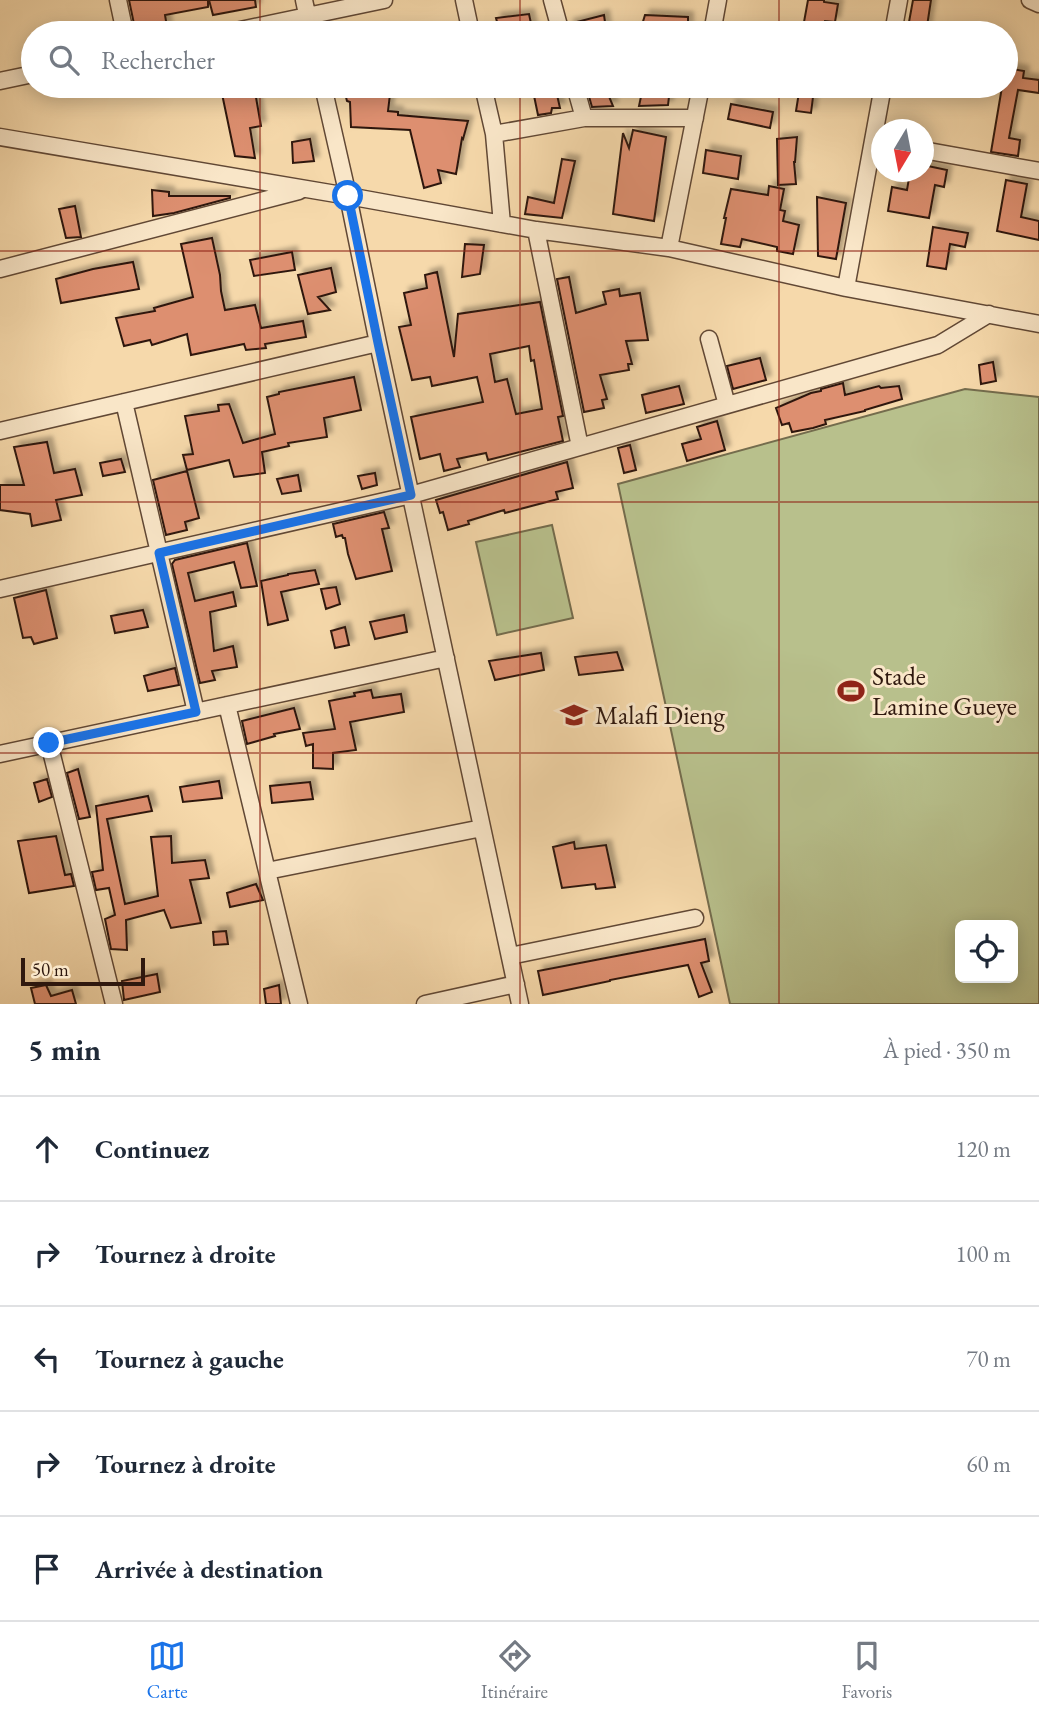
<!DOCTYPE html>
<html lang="fr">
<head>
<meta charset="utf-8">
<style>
	body { margin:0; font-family:"EB Garamond",serif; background:#f2f2f3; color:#1f2937 }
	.controls { position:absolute; right:21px; bottom:21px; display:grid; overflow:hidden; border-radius:10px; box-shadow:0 4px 18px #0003 }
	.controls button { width:63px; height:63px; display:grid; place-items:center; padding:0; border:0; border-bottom:2px solid #e0e1e3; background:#fff; color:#1f2937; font:35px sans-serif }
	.compass { position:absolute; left:871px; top:119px; width:63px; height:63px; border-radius:50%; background:#fff; box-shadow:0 4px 18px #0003; rotate:190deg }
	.scale { position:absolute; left:21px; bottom:18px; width:124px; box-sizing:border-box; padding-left:7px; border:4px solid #2f180e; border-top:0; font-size:19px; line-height:24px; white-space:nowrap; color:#2f180e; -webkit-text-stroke:5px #f9e6c8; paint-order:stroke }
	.stop { position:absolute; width:21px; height:21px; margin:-16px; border:5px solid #1a73e8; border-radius:50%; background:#fff }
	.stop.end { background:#1a73e8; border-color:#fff; box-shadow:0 2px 7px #0008 }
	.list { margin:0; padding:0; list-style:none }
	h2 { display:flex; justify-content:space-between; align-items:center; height:91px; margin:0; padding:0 28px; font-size:30px }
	h2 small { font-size:23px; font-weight:400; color:#747a83 }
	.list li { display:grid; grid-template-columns:46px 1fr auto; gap:21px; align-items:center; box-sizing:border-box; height:105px; padding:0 28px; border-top:2px solid #e0e1e3 }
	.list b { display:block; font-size:26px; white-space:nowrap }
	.list em { font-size:23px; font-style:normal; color:#747a83 }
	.icon { flex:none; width:38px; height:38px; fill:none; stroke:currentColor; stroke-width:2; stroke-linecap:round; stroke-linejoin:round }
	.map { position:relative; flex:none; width:1039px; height:1004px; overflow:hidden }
	.search { position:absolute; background:#fff; box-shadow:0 4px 18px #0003; left:21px; right:21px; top:21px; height:77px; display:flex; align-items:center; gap:18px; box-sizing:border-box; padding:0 24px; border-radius:38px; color:#747a83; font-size:26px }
	.sheet { height:616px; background:#fff }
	nav { display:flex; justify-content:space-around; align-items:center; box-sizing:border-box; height:98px; border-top:2px solid #e0e1e3; background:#fff; font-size:19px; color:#747a83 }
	nav a { display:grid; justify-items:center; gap:4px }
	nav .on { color:#1a73e8 }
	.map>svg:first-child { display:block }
	.green { fill:#b8c08c; stroke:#746c4d; stroke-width:2; fill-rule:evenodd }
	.building { fill:#dd8f6f; stroke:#2f180e; stroke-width:2; fill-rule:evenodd; filter:url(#shadow) }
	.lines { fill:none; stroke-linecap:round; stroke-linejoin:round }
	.street-casing { stroke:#614835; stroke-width:19 }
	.street { stroke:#f9e6c8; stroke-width:16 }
	.route { stroke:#1a73e8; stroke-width:9 }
	.grid { fill:none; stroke:#8f2418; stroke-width:2; stroke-opacity:0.55 }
	.labels { text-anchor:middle; stroke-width:6; stroke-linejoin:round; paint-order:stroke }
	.poi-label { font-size:26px; fill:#2f180e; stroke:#f9e6c8; text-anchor:start }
</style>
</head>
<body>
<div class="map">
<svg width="1039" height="1004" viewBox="0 0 1039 1004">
	<defs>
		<filter id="shadow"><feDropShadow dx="5" dy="-5" stdDeviation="2" flood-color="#0004"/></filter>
	</defs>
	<rect width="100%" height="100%" fill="#f6d9ab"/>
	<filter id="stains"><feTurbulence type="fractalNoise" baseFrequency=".00286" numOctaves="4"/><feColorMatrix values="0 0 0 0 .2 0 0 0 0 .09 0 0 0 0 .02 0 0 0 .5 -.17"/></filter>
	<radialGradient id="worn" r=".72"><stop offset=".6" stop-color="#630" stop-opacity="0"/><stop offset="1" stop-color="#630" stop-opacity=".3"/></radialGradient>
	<path class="green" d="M965,389L1039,397V1004H730L618,484ZM1013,925V978H960V925Z
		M552,525L573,618L497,635L476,542Z"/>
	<path class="building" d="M129,0H208V7L165,15L167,27L145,32L134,24Z
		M209,0H255L256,7L213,15Z
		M808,0H824V2L838,4L835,22L825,21L823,33H802Z
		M913,0H931L926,33H907Z
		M529,14L533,33H500L496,18Z
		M604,15L606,29L601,30L602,33H571L569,24Z
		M645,15L688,17V28H641Z
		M1006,68L1024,71L1023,78L1039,80V93L1018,90L1009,138L1020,140L1018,156L991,152L1002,87L996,86H1006Z
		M242,86H254L261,126L250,128L255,158L235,156L221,89Z
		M343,86H391L388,111L398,112V115L468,121L463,139L462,138L456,174L438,170L441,183L424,188L410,130L351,127L350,102L347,101Z
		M532,86H555L560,108H552L551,113L538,115Z
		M586,86H601L603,94H608L613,106L592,107Z
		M800,86L814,89L811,113L796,111Z
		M643,87L670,88L668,105L639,106Z
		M731,104L773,112L770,128L728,119Z
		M633,130L666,137L654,221L613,214L623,133L629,148Z
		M797,137L795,162H794L796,184L778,185L777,139Z
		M310,139L314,161L293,163L292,142Z
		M706,150L741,156L738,179L703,173Z
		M562,159L575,161L562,218L525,214L528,197L554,203Z
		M923,165L947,170L944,187L935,185L929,218L888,211L892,187L907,190L910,172H923Z
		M1006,180L1027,184L1021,217L1039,221V240L997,231Z
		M769,186L784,189L780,210L785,211L783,221L799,225L793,254L777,251V247L742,239L740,247L721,244L726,218H724L731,189L768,195Z
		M152,190L169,192V196H230V198L174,213L153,216Z
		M817,197L846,203L836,259L818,256Z
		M75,206L81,237L66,238L59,209Z
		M933,227L968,233L965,247L950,244L946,269L927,266Z
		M212,238L220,275L221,291L225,310L255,305L261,328L303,321L306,337L265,344L266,348L246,350L244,344L191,355L187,334L152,345L150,340L124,346L116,318L155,311L154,308L193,297L181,244Z
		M465,244L484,245L480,274L462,277Z
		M292,252L295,270L254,276L250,260Z
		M133,262L139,289L61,303L56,279L93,269Z
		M331,268L336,292L318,297L330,310L308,314L298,275Z
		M437,272L454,357L458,314L540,302L563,416L558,417L563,441L488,460L486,453L457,459L460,467L444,471L440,454L420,459L411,417L483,402L477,377L432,386L430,377L412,380L399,327L411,325L404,293L427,288L425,275ZM529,346L531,361L534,360L542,409L516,414L507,379L495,382L490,354Z
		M569,277L576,313L606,304L603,292L619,289L620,296L640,293L648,340L626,341L632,364H628L629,370L600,375L607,399L602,400L604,408L584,412L557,279Z
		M760,358L766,380L733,389L727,366Z
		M993,362L996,381L981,384L979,365Z
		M354,377L361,410L324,418L327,437L288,443L289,446L262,452L265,473L234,477L229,460L187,470L183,455L193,454L185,416L219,411L218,405L229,404L243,443L275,434L267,397L279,394V392Z
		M843,383L845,395L879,386L881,388L899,386L902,399L865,410V411L825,420L826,424L813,428L792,432L789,423L782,425L776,408L811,393L821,391V389Z
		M679,386L684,404L646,413L642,395Z
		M717,421L725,450L687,461L682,444L701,439L697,427Z
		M47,442L54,473L75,469L82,495L56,500L61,520L32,526L30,514L0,510V485H24L14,447Z
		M630,445L636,470L624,473L618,448Z
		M121,459L125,472L103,476L100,463Z
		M567,462L573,488L556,492L558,499L505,513L504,510L468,521L469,524L448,530L443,512L440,513L436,500Z
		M187,471L199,518L185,522L187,530L166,535L153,480Z
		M375,473L377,485L362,489L358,476Z
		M298,475L301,491L282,494L277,479Z
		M384,512L389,528L382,529L392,571L356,579L348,554L345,538H343L342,535L336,537L333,524Z
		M247,543L257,586L241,588L234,562L188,573L195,601L233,592L236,606L210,612L214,651L233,646L237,667L212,671L215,680L200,683L172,564L175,560Z
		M315,570L319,584L281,592L288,620L268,625L261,581L288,575V574Z
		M336,587L340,604L326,609L321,589Z
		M46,590L57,638L34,644L31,637L23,638L14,598Z
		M143,610L148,627L115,633L111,616Z
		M404,615L407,632L375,639L370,622Z
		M345,627L349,645L335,648L331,631Z
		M617,652L623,670L579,675L575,657Z
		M541,653L544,670L495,680L489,661Z
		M175,668L179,685L148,691L144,676Z
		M371,690L373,698L401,694L404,712L350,722L356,750L333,753V769L313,768V744L306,746L303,733L335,729L329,701L355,696L354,693Z
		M294,708L300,729L274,734L275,736L247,744L242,721Z
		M78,769L90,817L79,819L67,773Z
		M47,779L52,797L39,802L34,783Z
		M219,781L222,798L183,802L180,787Z
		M310,782L313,799L272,803L270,786Z
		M148,796L152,811L107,819L125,904L158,896L151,837L171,836L172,863L205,860L209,878L190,880L201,923L171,928L164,910L126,920L127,950L111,949L105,919L115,915L109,888L96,890L92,872L103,870L96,806Z
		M56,836L65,875L71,874L74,886L29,893L18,841Z
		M574,842L575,849L606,845L615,887L596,889L595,884L562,888L553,847Z
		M256,884L263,900L230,907L227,893Z
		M226,931L228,944L214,945L213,932Z
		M705,939L709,961L701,963L712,992L699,997L688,965L610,980V981L543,995L538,971Z
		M157,974L160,992L124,1000L122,981Z
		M46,985L51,996L72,990L76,1004H35L31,988Z
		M279,985L281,1004H266L264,989Z"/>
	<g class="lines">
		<g class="street-casing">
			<path id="street" d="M118,0L125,33
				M304,0L311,33
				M464,0L471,33
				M552,0L561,33
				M1030,0L1039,4
				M226,33L384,0
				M712,33L718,0
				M893,33L899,0
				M0,81L33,74
				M323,86L348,196L378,343L520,1004
				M483,86L494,134L502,224
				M575,86L584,118
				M494,134L584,118H695
				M0,137L348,196L536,230L669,248L846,288L1039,324
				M923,150L1039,171
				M536,230L580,447
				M669,248L701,86
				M0,269L299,191
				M846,288L883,86
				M709,339L727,405
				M124,402L196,712
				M0,431L378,343
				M0,589L411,495L938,345L989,314
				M227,705L299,1004
				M49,743L114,1004
				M0,754L446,658
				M267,871L482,828
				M510,956L695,918
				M425,1004L516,984"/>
		</g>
		<use href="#street" class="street"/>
	</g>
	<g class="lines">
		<path class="route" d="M49,743L196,712L159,553L411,495L378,343L348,196"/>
	</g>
	<path class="grid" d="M260,0V33M520,0V33M779,0V33M260,86V1004M520,86V1004M779,86V1004M0,251H1039M0,502H1039M0,753H1039"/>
	<defs>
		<g id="stadium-bare" transform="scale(2.1)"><path d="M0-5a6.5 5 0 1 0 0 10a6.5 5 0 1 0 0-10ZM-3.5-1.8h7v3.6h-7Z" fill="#8f2418" stroke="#f9e6c8" stroke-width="2.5" paint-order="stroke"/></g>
		<g id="school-bare" transform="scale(2.1)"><path d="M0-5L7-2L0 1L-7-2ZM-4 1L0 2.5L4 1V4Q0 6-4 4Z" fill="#8f2418" stroke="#f9e6c8" stroke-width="2.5" paint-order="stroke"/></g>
	</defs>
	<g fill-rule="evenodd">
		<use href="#stadium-bare" x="851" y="691"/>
		<use href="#school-bare" x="574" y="715"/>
	</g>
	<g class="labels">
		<g class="poi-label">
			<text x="872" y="685">Stade<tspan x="872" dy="30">Lamine Gueye</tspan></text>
			<text x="595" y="724">Malafi Dieng</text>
		</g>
	</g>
	<rect width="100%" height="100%" filter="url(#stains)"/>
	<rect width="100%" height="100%" fill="url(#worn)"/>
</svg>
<div class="controls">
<button><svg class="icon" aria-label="locate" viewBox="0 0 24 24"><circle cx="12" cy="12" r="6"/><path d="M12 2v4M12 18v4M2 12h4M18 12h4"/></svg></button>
</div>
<svg class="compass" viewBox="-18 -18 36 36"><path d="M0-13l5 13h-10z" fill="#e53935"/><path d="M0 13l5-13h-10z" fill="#747a83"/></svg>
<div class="scale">50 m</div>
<div class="stop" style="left:348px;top:196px"></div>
<div class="stop end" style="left:49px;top:743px"></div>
<div class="search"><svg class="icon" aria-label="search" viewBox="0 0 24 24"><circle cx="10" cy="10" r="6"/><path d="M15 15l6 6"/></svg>Rechercher</div>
</div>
<section class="sheet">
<h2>5 min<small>À pied · 350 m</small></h2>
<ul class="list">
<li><svg class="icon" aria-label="ahead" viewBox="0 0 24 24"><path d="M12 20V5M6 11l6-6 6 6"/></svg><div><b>Continuez</b></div><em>120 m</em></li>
<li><svg class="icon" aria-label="right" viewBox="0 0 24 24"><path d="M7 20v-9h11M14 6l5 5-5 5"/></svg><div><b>Tournez à droite</b></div><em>100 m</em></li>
<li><svg class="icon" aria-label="left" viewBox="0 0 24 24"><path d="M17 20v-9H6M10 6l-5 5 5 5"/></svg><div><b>Tournez à gauche</b></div><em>70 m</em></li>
<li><svg class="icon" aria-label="right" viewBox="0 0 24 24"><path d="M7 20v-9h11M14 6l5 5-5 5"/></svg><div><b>Tournez à droite</b></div><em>60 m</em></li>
<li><svg class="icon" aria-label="arrive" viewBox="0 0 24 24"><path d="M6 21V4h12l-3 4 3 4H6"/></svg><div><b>Arrivée à destination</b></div></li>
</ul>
</section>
<nav>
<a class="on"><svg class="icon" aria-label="map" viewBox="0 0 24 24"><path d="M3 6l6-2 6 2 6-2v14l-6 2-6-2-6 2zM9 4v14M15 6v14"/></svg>Carte</a>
<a><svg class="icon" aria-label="directions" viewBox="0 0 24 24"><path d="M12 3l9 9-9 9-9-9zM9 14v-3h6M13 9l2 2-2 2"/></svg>Itinéraire</a>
<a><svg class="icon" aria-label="saved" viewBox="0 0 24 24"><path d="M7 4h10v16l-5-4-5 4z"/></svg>Favoris</a>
</nav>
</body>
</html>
